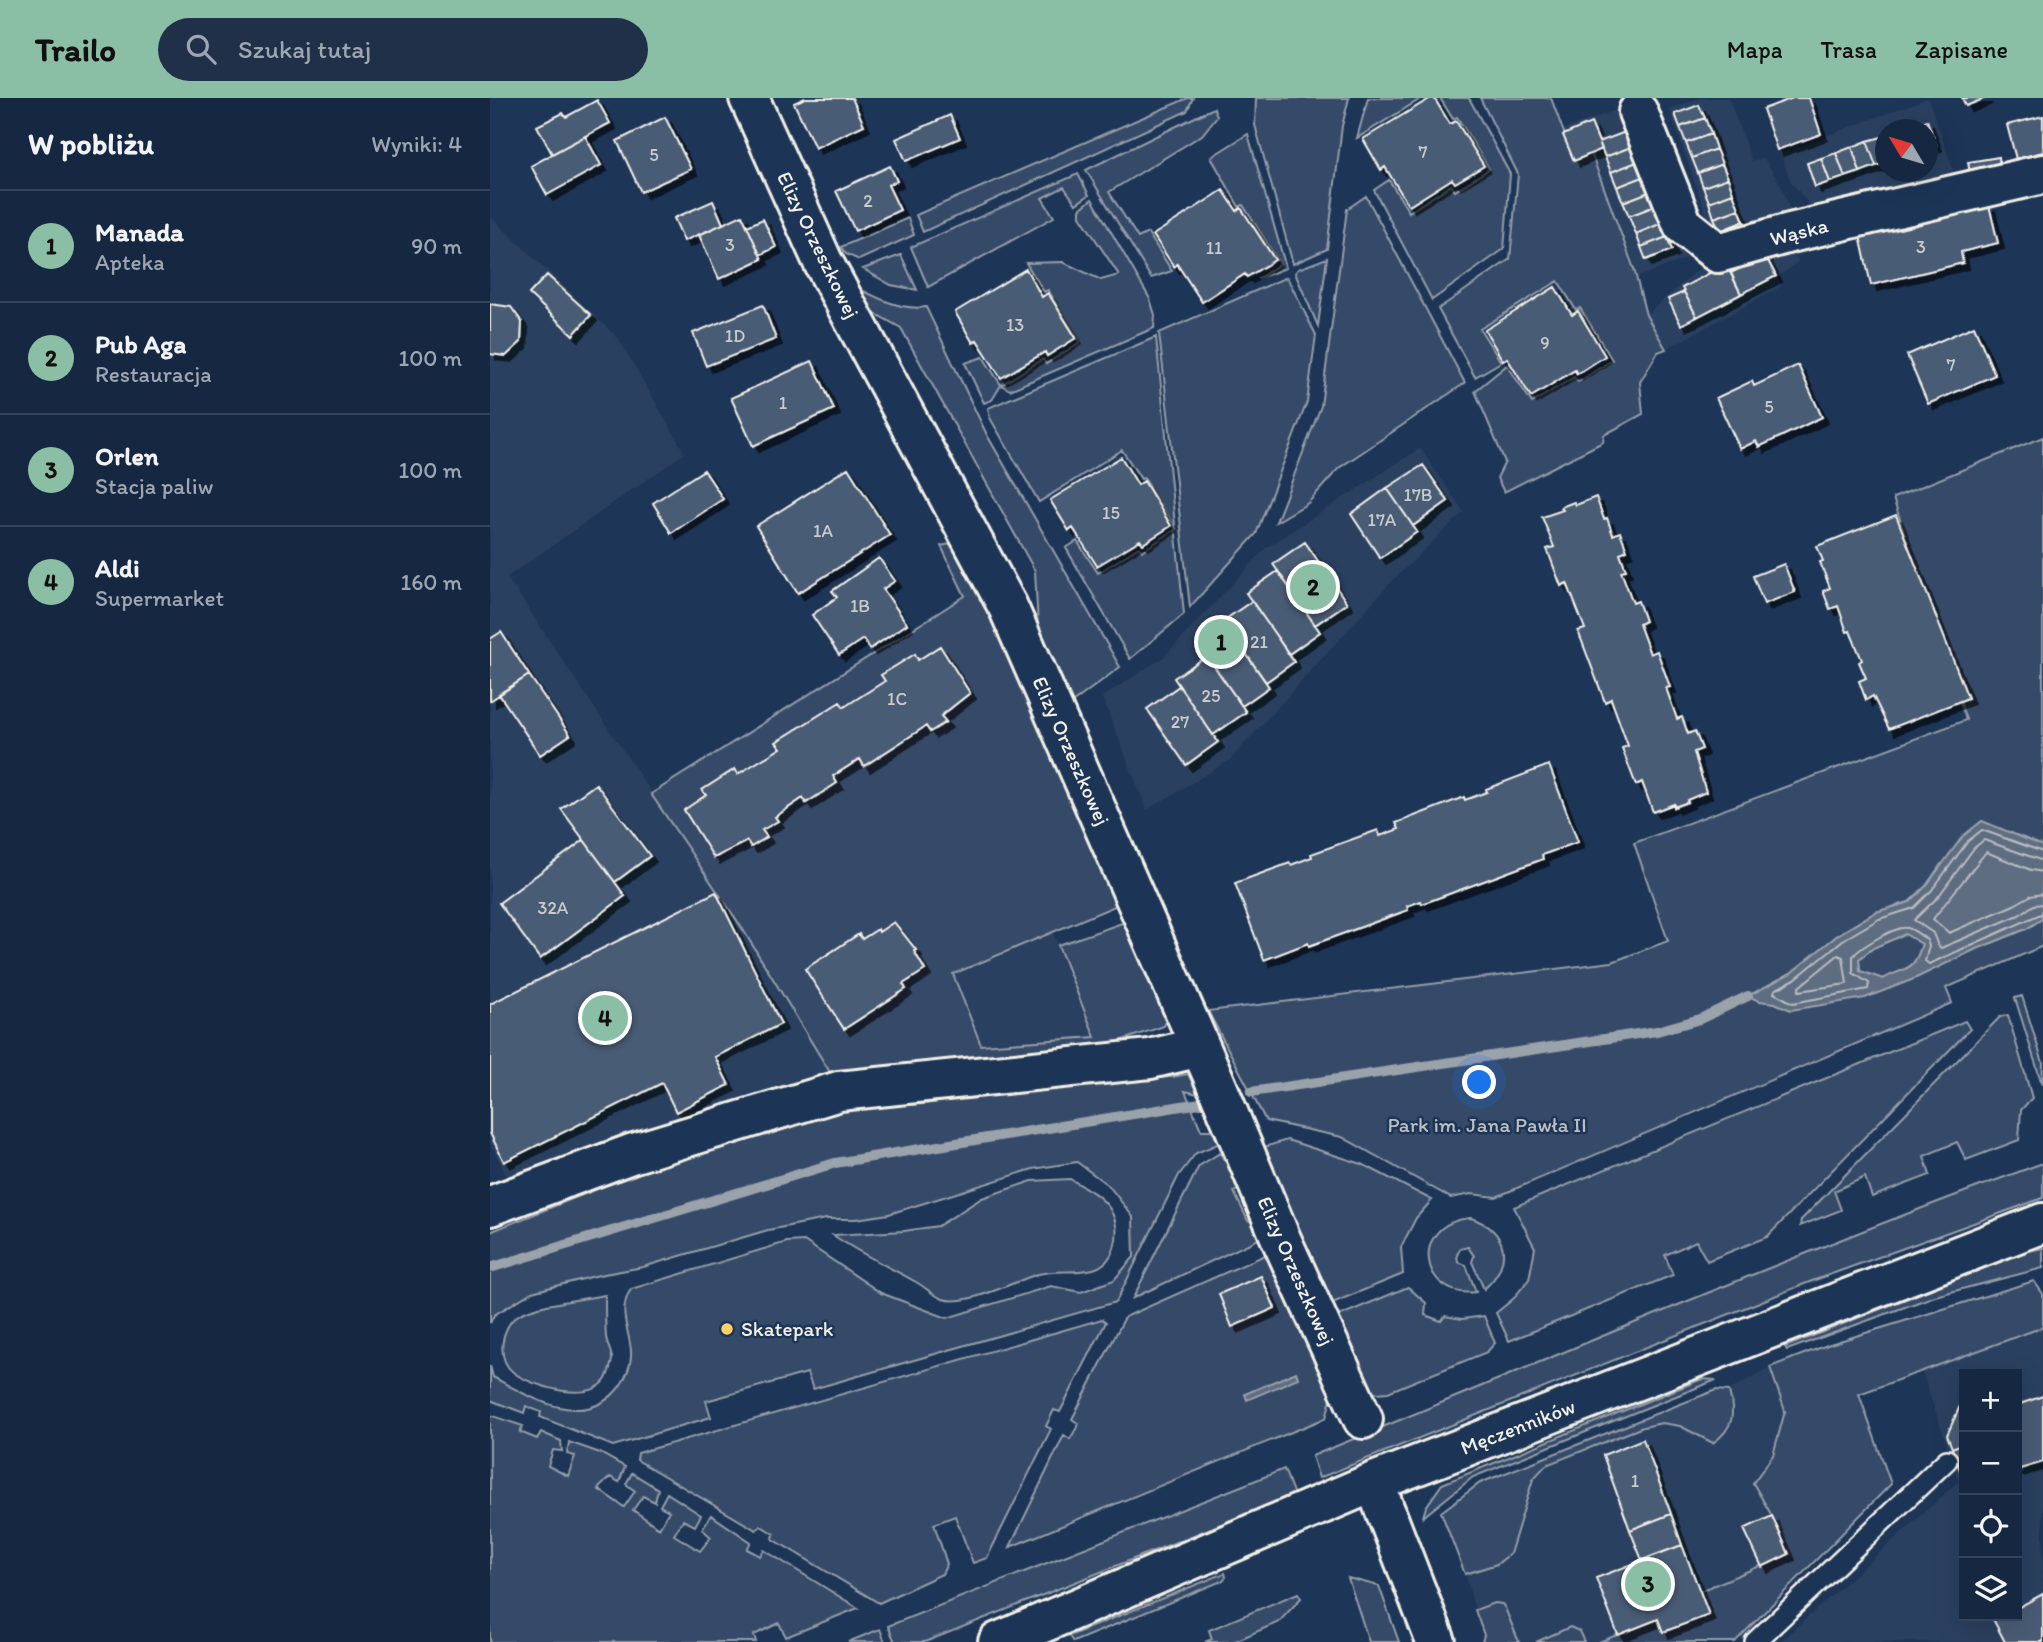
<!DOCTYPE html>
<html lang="pl">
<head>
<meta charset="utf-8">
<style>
	body { margin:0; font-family:Itim,sans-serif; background:#1f3048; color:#f1f3f6 }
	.controls { position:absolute; right:21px; bottom:21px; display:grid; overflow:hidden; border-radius:0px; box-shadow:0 7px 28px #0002 }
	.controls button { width:63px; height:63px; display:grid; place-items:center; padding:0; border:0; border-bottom:2px solid #35445a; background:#162841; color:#f1f3f6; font:35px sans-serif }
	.compass { position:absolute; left:1385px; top:21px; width:63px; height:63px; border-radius:50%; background:#162841; box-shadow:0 7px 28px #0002; rotate:308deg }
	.you { position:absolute; left:990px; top:985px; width:24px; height:24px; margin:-18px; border:5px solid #fff; border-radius:50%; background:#1a73e8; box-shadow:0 0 0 10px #1a73e833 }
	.badge { display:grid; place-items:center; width:46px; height:46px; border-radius:50%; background:#8abfa5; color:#111; font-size:23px; font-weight:700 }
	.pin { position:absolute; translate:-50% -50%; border:4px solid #fff; box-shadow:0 2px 7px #0006 }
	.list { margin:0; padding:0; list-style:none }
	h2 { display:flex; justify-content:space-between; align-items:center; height:91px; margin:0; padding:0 28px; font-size:30px }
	h2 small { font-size:23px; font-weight:400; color:#9ea6b1 }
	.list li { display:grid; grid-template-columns:46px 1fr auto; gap:21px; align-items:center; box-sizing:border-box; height:112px; padding:0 28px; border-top:2px solid #35445a }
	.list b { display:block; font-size:26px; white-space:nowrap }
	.list p { margin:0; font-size:23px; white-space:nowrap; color:#9ea6b1 }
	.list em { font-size:23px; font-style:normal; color:#9ea6b1 }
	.icon { flex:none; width:38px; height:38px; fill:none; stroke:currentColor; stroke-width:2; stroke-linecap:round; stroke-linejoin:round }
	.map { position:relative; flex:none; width:1553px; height:1544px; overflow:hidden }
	header { display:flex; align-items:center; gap:42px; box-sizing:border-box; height:98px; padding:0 35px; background:#8abfa5; color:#111 }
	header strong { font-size:33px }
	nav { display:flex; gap:38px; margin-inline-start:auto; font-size:24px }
	.search { width:490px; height:63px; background:#1f3048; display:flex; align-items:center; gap:18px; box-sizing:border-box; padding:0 24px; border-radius:38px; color:#9ea6b1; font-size:26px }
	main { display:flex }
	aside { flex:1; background:#162841 }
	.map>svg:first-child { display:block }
	.built { fill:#2a4060; fill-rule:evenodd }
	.green { fill:#354a67; stroke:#949ea8; stroke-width:2 }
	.water { fill:#5e6d82; stroke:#9aa2ab; stroke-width:2; fill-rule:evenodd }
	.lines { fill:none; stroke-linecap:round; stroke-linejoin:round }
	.shore { stroke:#b8bcbf; stroke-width:2 }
	.stream { stroke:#9aa2ab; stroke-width:10 }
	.building { fill:#485b74; stroke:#f4f1e8; stroke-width:2; filter:url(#shadow) }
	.lane-casing { stroke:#f4f1e8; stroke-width:24 }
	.street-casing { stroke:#f4f1e8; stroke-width:44 }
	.secondary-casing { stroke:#f4f1e8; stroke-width:44 }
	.lane { stroke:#1d3557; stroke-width:19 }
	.street { stroke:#1d3557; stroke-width:38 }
	.secondary { stroke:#1d3557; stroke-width:38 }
	.poi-dot { fill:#ffd166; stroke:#1d3557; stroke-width:2.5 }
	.labels { text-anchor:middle; stroke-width:5; stroke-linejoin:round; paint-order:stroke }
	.number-label { font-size:18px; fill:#c9cccb }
	.street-label { font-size:21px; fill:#f4f1e8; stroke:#1d3557 }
	.park-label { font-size:21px; fill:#bbbfc1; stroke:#1d3557 }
	.poi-label { font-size:21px; fill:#f4f1e8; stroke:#1d3557; text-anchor:start }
</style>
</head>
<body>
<header>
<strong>Trailo</strong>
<div class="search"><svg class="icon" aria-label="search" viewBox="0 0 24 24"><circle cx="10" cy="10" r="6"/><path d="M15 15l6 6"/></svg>Szukaj tutaj</div>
<nav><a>Mapa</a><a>Trasa</a><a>Zapisane</a></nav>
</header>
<main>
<aside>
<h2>W pobliżu<small>Wyniki: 4</small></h2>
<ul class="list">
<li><span class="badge">1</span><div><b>Manada</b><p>Apteka</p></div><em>90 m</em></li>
<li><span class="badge">2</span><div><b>Pub Aga</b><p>Restauracja</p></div><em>100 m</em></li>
<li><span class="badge">3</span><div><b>Orlen</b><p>Stacja paliw</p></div><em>100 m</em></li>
<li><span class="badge">4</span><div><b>Aldi</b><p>Supermarket</p></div><em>160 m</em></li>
</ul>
</aside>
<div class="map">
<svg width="1553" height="1544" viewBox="0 0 1553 1544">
	<defs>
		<filter id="shadow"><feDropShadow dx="6" dy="6" stdDeviation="0" flood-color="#0009"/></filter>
	</defs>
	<rect width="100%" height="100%" fill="#1d3557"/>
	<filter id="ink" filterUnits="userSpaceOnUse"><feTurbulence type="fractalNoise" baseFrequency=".0143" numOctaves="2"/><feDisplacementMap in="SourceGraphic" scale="14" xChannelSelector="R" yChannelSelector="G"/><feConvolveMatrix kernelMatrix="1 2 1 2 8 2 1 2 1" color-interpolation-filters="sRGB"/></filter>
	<g filter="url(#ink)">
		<path class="built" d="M1210,0H1239L1262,64L1274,60L1292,89L1302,117L1228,150L1179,11Z
			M1438,0L1467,83L1325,113L1301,84L1290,55ZM1395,32H1437V74H1395Z
			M1134,9L1196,161L1146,180L1144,171L1084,63L1072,32Z
			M0,118L128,240L195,355L17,479L252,830L344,981L18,1081L0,1044Z
			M1297,150L1309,163L1287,180L1292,188L1176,251L1156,217L1210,170Z
			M930,350L974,414L903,482L740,662L657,712L612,599L674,559L776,450Z
			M563,834L606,939L491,947L462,876Z
			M1553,1229V1544H1290L1469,1383L1432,1274ZM1474,1276H1527V1518H1474Z
			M1280,1269L1295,1313L1283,1357L1264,1385L1299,1456L1272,1469L1219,1517L1173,1534L1167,1521L1109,1544H1094L1089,1533L1080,1529L1046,1544H1029L1018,1514L1004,1505L985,1512L975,1476L984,1475L1029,1432L1043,1381L1056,1367L1153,1329L1172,1325L1190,1328L1224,1345L1244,1315L1239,1293Z"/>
		<path class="green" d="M698,0H703L697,13L433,134L426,117Z
			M766,0H859L852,28L837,151L803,166L765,27Z
			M878,0H932L867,40Z
			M950,0H979L1020,76L1014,151L942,202L884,92L899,82L919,114L961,87L965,93L999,71L967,19L963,21Z
			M990,0H1061L1084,62L1101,55L1144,171L1156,217L1176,251L1168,254L1150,284L1153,316L1114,337L1113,344L1014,394L1007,380L1015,364L985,293L1017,267L1042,305L1084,279L1088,284L1122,262L1090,210L1086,212L1068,183L990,231L1011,264L985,279L948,211L1020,161L1028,76Z
			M724,10L727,18L712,37L619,94L648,140L658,135L682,173L661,180L596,72Z
			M758,36L796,170L767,181L790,166L753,107L749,109L721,59Z
			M588,76L599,97L586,106L574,89L552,100L564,119L438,189L421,149Z
			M876,98L975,285L849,370L818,405L786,424L831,308L857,111Z
			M602,101L660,201L665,217L664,230L520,292L511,287L502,302L494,305L475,265L493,259L511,287L553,261L556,266L590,244L558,192L554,194L536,165L573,164L611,182L629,177L590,118V111Z
			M418,120L424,137L369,162L356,156L351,149Z
			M411,157L427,192L401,187L373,171Z
			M837,160L828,228L805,175L808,171Z
			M797,179L826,237L817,304L766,436L700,509L669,235Z
			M360,186C384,198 409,213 436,209L497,337L630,569L582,605L548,529L545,473L411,230L368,206Z
			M666,239L694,516L640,561L576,450L587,443L608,475L649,449L652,453L686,431L654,380L651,381L632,352L549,404L500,320L498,310Z
			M1553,339V748L1533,740L1451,766L1436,788L1419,804L1386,814L1349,836L1301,875L1259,898L1285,905L1301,912L1482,853L1536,831L1553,820V848L1456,890L1462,905L1006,1099L981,1096L961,1100L852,1039L776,1023L718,913L1122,864L1178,843L1144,745L1476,622L1403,400Z
			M469,444L632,805L463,876L491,947L605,939L568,847L638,823L679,917L674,928L609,950L344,981L252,830L161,696L475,498L451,448Z
			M1415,836L1432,846C1423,876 1416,868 1393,881L1370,873L1369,861L1383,850Z
			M1532,898L1553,965L1552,986L1525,900Z
			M1518,917L1542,1000L1531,1012L1529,1042L1476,1062L1467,1044L1434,1058L1440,1077L1382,1099L1375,1079L1344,1093L1351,1112L1310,1128L1311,1122L1511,918Z
			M1475,923L1480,931L1277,1139L1217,1163L1206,1143L1175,1157L1183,1177L1019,1243L1006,1215L1023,1201L1039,1181L1045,1150L1024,1109Z
			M698,976L708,996L695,993L711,1032H723L728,1046L706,1055L689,1077L626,1204L323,1291L317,1275L216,1303L221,1319L123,1348L50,1319L51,1314L36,1308L34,1315L0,1302V1268L3,1279C40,1299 91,1332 126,1293C135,1283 142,1267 141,1253C139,1230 127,1213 141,1191L297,1144L314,1143L391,1195L457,1220L561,1188L591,1194L624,1182L644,1159L643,1119L619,1088L587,1064L543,1071L399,1116L366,1121H336L278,1132L153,1169L109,1177L42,1194L4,1217L0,1225V1134L167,1067L348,1010L434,1006L606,982L682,979Z
			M797,1042L872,1066L942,1102L926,1120L911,1149L913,1176L840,1206L771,1050Z
			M730,1055L734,1062L743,1063L754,1088L744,1094L758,1123L769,1121L775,1138L643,1200L709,1068Z
			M1553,1065V1100L1322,1183L829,1380L822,1358C1065,1259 1307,1154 1553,1065Z
			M580,1081C594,1089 613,1098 621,1113C632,1133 626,1165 603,1171C585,1176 565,1171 545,1177C524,1184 474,1209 453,1201C444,1198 435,1189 426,1184C398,1168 370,1156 343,1137L414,1133L448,1128L492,1100L542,1083Z
			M981,1120C1018,1132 1024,1165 994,1191L982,1164L984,1158L978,1149L970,1151L967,1157L968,1164L976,1167L986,1194C931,1202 917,1125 981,1120Z
			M1553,1150V1170L1445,1198L1297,1252L1295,1249L1534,1154Z
			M782,1154L843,1293L836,1320L520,1449L574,1337L580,1341L589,1326L582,1321L635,1219Z
			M1544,1183L1553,1196V1229L1369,1296L1401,1386L1245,1544H1109L1168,1521L1173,1534L1218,1517L1210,1493L1299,1456L1282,1418L1263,1385L1283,1357L1295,1313L1280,1269L1340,1246Z
			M918,1189L936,1205L935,1217L951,1223L955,1218L972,1221L994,1218L1005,1245L997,1254L898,1294L886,1295L872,1283L847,1222L851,1217Z
			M115,1197C115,1211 115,1225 116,1239C117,1246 121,1253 122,1260C122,1265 118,1277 116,1281C100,1306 42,1289 23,1274C6,1260 11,1229 27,1218C44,1206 94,1201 115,1197Z
			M612,1221L616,1224L570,1314L564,1312L556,1328L561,1331L497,1460L483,1465L465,1418L444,1426L457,1466L452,1476L389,1505L283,1441L284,1436L271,1428L266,1432L147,1362L148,1355Z
			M1212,1281L1226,1282L983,1379L933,1419L936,1409L952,1386Z
			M1226,1292L1239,1293C1245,1316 1244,1330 1223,1345L1190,1328L1172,1325L1153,1329L1056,1367L1043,1381L1020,1456L1007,1466L975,1476L951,1414L990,1385Z
			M0,1317L33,1328L30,1334L47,1341L51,1334L71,1343L72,1353L63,1352L58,1368L78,1378L85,1358L77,1356L79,1344L110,1355L135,1369L129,1384L120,1379L108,1391L134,1409L145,1393L136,1386L142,1375L168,1391L165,1404L153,1398L143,1412L169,1430L179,1413L170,1408L177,1395L211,1417L205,1428L193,1422L184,1437L210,1453L221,1439L212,1431L221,1417L261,1444L257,1451L270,1458L274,1452L368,1510L296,1539L289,1525L264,1537L266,1544H0Z
			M794,1371L804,1397L435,1544H405L398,1528Z
			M735,1475L736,1479L732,1483L583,1544L579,1538Z
			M858,1480L889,1488L909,1544H879Z
			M808,1495L811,1500L789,1524L743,1544H715L722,1541L719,1532Z
			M1004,1505L1012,1506L1015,1510L1029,1544H992L994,1537L985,1512Z
			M1080,1529L1089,1533L1094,1544H1046Z
			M390,1531L395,1544H358Z"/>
		<path class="water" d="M1492,723L1553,748L1552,821L1536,831L1482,853L1424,881L1375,900L1301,912L1285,905L1269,903L1258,898L1301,875L1349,836L1386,814L1420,804L1436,788L1473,738ZM1415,836L1432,846C1423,876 1416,868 1393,881L1370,873L1369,861L1383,850Z
			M806,1274L808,1280L757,1302L755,1296Z"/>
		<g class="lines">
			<path class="shore" d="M1553,754L1492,732L1478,743L1442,792L1424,810L1389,821L1353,842L1305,881L1285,892L1284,895L1303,905L1378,891L1379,885L1363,875V858C1371,849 1406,827 1418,830C1424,832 1432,838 1437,842L1439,848L1435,863L1439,866L1553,815
				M1553,763L1494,742L1484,750L1448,799L1424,822L1443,835L1448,848L1451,850L1529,817L1544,807L1553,806
				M1553,774L1541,772L1496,754L1443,821L1459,835L1524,807L1540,798L1553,796
				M1348,857L1353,859L1357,886L1309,893V889Z"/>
			<path class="stream" d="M761,994L1167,933L1210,921L1258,898
				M0,1170L345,1065L710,1005"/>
		</g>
		<path class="building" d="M315,0H362L374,27L325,50L304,5Z
			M941,0H944L960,26L966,23L994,68L965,85L962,81L919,108L895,69L891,72L873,41Z
			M1303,0H1319L1331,36L1287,52L1273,11Z
			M1472,0H1496L1476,8Z
			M107,2L120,25L62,56L47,28L73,15L76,19Z
			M1209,7L1215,20L1190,29L1185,16Z
			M460,17L470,40L416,63L406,41Z
			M1553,18V54L1526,61L1517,27Z
			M175,19L201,71L151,94L127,43Z
			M1215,20L1221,36L1196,45L1190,29Z
			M1437,22L1446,47L1437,50V32H1424L1423,28Z
			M1101,25L1112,51L1084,63L1073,37Z
			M1135,34L1141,49L1115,59L1109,44Z
			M1221,36L1226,51L1202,60L1196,45Z
			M95,38L111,67L57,97L41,68Z
			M1392,39L1395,49V65L1386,68L1377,43Z
			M1377,43L1386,68L1370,74L1362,49Z
			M1141,49L1147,64L1121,74L1115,59Z
			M1362,49L1370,74L1355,79L1346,55Z
			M1226,51L1232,66L1208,75L1202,60Z
			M1346,55L1355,79L1340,84L1331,60Z
			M1509,59L1510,71L1480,76L1478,64Z
			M1331,60L1340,84L1325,89L1317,65Z
			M1147,64L1153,79L1127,89L1121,74Z
			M1232,66L1238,80L1213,89L1208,75Z
			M400,68L407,83L398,87L410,112L365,133L346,93Z
			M1153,79L1159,94L1133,104L1127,89Z
			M1238,80L1243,95L1219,104L1213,89Z
			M733,92L747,113L751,110L785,162L757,179L755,176L712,204L687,166L684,169L663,137Z
			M1159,94L1165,108L1139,118L1133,104Z
			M1243,95L1249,111L1224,120L1219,104Z
			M223,103L233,126L194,143L184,120Z
			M1499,107L1508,145L1471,154L1473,165L1381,187L1370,138Z
			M1165,108L1172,125L1146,136L1139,118Z
			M1249,111L1254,123L1230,133L1224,120Z
			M252,117L272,161L229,181L209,137Z
			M273,121L286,149L270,157L257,128Z
			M1254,123L1259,136L1234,146L1230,133Z
			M1172,125L1177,139L1151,149L1146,136Z
			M1177,139L1182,152L1156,162L1151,149Z
			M1275,157L1286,178L1251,196L1241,175Z
			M1236,166L1251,196L1207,219L1192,190Z
			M536,171L552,199L558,195L586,240L557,258L555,254L511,280L487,242L483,245L465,214Z
			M57,177L101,217L83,237L39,196Z
			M1065,189L1082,217L1088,213L1115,258L1087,276L1085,272L1041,299L1017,260L1013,263L995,232Z
			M1194,194L1207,219L1191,227L1178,201Z
			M0,206L21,209L32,224L31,244L16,258L0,256Z
			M273,207L286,241L216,268L203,235Z
			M1484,228L1505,277L1438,306L1417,257Z
			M322,263L344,311L263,348L241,300Z
			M1308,267L1332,319L1269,349L1266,343L1250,351L1226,300L1262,283L1264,288Z
			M631,359L648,387L654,383L681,428L653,446L650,442L607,468L583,430L579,433L560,402Z
			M933,367L958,403L923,428L897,390Z
			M358,370L400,437L308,495L266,428Z
			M214,372L233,401L181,435L163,405Z
			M897,390L927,434L890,460L861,416Z
			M1106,399L1114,421L1117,420L1123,437L1130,434L1137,452L1130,455L1136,472L1131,473L1143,505L1148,503L1155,523L1149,526L1160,556L1167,553L1180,589L1176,590L1187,621L1192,619L1198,636L1205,633L1212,651L1204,654L1216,694L1197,702L1198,704L1184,709V706L1163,714L1152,684L1146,687L1132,650L1138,648L1121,601L1115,604L1088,533L1095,531L1077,485L1071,488L1057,451L1064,449L1052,419L1073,412L1071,409L1084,404L1086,407Z
			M1406,417L1478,600L1399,631L1383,598L1376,602L1369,583L1376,580L1369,564L1372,562L1360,533L1357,534L1348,508L1340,511L1333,493L1340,490L1330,464L1333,463L1327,448Z
			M815,444L857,505L825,527L783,466Z
			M389,460L405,483L393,491L417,526L380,551L373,541L349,557L322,517L347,499L342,493Z
			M1294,466L1305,494L1274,506L1263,478Z
			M788,473L830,534L799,556L756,495Z
			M762,503L804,564L776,584L733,523Z
			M740,533L779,589L752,608L713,552Z
			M11,534L39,577L0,603V541Z
			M450,548L480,595L451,618L456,624L440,634L436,628L374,668L370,661L343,678L347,685L316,705L313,700L285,719L288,723L272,732L277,739L261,749L257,743L224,760L194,712L216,697L212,692L245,671L248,676L291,650L286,644L350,604L354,609L395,583L391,577L425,556L428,562Z
			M717,558L756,614L723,637L684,580Z
			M39,577L80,637L50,657L9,596Z
			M689,588L728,644L696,667L657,611Z
			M1059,667L1088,744L1052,757L1053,761L932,806L931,803L917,808L918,812L819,848L818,845L774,862L745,785L800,765L801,767L822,759L821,756L888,732L890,738L909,731L906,725L974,699L975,702L997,694L996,691Z
			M106,686L160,758L125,784L71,711Z
			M94,742L135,798L50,861L9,805Z
			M226,794L291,926L225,959L239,987L186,1014L172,985L14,1064L0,1035V906Z
			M404,824L426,852L424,853L435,872L413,886L416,891L354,931L315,871L369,836L372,841L388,831L389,834Z
			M771,1178L785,1210L742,1229L729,1196Z
			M1553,1298V1364L1527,1372V1307Z
			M1474,1299V1345L1462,1350L1457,1337Z
			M1153,1341L1181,1416L1140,1432L1113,1357Z
			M1474,1345V1383L1462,1350Z
			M1181,1416L1192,1447L1152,1462L1140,1432Z
			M1282,1418L1299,1456L1272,1469L1254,1431Z
			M1192,1447L1219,1517L1173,1534L1168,1521L1128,1537L1106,1480Z
			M1553,1496V1544H1515L1503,1521L1511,1518H1527V1510Z"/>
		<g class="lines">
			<g class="lane-casing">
				<path id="lane" d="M1265,1544L1457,1362"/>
			</g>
			<g class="street-casing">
				<path id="street" d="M259,0L333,164L518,509L722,976L791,1141L873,1321
					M1148,14L1193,127L1228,155L1300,135L1553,76
					M0,1108L141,1056L349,993L660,961L710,949
					M884,1384L946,1544"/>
			</g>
			<g class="secondary-casing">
				<path id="secondary" d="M508,1544L884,1384L1553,1125"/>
			</g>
			<use href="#lane" class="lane"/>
			<use href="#street" class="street"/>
			<use href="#secondary" class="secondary"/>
		</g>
	</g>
	<circle class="poi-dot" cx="237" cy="1231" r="7"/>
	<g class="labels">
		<g class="number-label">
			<text x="933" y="60">7</text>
			<text x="164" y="63">5</text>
			<text x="378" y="109">2</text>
			<text x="240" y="153">3</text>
			<text x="1431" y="155">3</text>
			<text x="724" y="156">11</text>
			<text x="525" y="233">13</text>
			<text x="245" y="244">1D</text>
			<text x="1055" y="251">9</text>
			<text x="1461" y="273">7</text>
			<text x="293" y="311">1</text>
			<text x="1279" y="315">5</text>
			<text x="928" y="403">17B</text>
			<text x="621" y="421">15</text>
			<text x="892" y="428">17A</text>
			<text x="333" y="439">1A</text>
			<text x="370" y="514">1B</text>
			<text x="769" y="550">21</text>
			<text x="721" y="604">25</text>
			<text x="407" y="607">1C</text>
			<text x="690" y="630">27</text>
			<text x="63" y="816">32A</text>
			<text x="1145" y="1389">1</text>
		</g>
		<g class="street-label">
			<text transform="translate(1309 134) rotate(-14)" y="7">Wąska</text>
			<text transform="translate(328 147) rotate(64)" y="7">Elizy Orzeszkowej</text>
			<text transform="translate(581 653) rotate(66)" y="7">Elizy Orzeszkowej</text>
			<text transform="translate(806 1173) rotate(66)" y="7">Elizy Orzeszkowej</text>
			<text transform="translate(1028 1329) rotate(-21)" y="7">Męczenników</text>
		</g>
		<g class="park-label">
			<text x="997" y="1034">Park im. Jana Pawła II</text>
		</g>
		<g class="poi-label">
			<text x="251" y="1238">Skatepark</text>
		</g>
	</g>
</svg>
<div class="controls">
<button>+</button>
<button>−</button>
<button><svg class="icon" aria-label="locate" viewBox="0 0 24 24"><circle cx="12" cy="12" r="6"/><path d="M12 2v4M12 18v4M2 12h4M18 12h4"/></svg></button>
<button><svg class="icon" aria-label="layers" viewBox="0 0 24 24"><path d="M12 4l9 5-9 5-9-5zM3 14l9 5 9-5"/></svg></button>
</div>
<svg class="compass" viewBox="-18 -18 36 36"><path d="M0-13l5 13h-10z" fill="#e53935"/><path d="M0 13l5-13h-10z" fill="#9ea6b1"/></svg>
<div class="you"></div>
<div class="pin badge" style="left:731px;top:544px">1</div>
<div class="pin badge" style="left:823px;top:489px">2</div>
<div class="pin badge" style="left:1158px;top:1486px">3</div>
<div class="pin badge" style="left:115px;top:920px">4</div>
</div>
</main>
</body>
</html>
